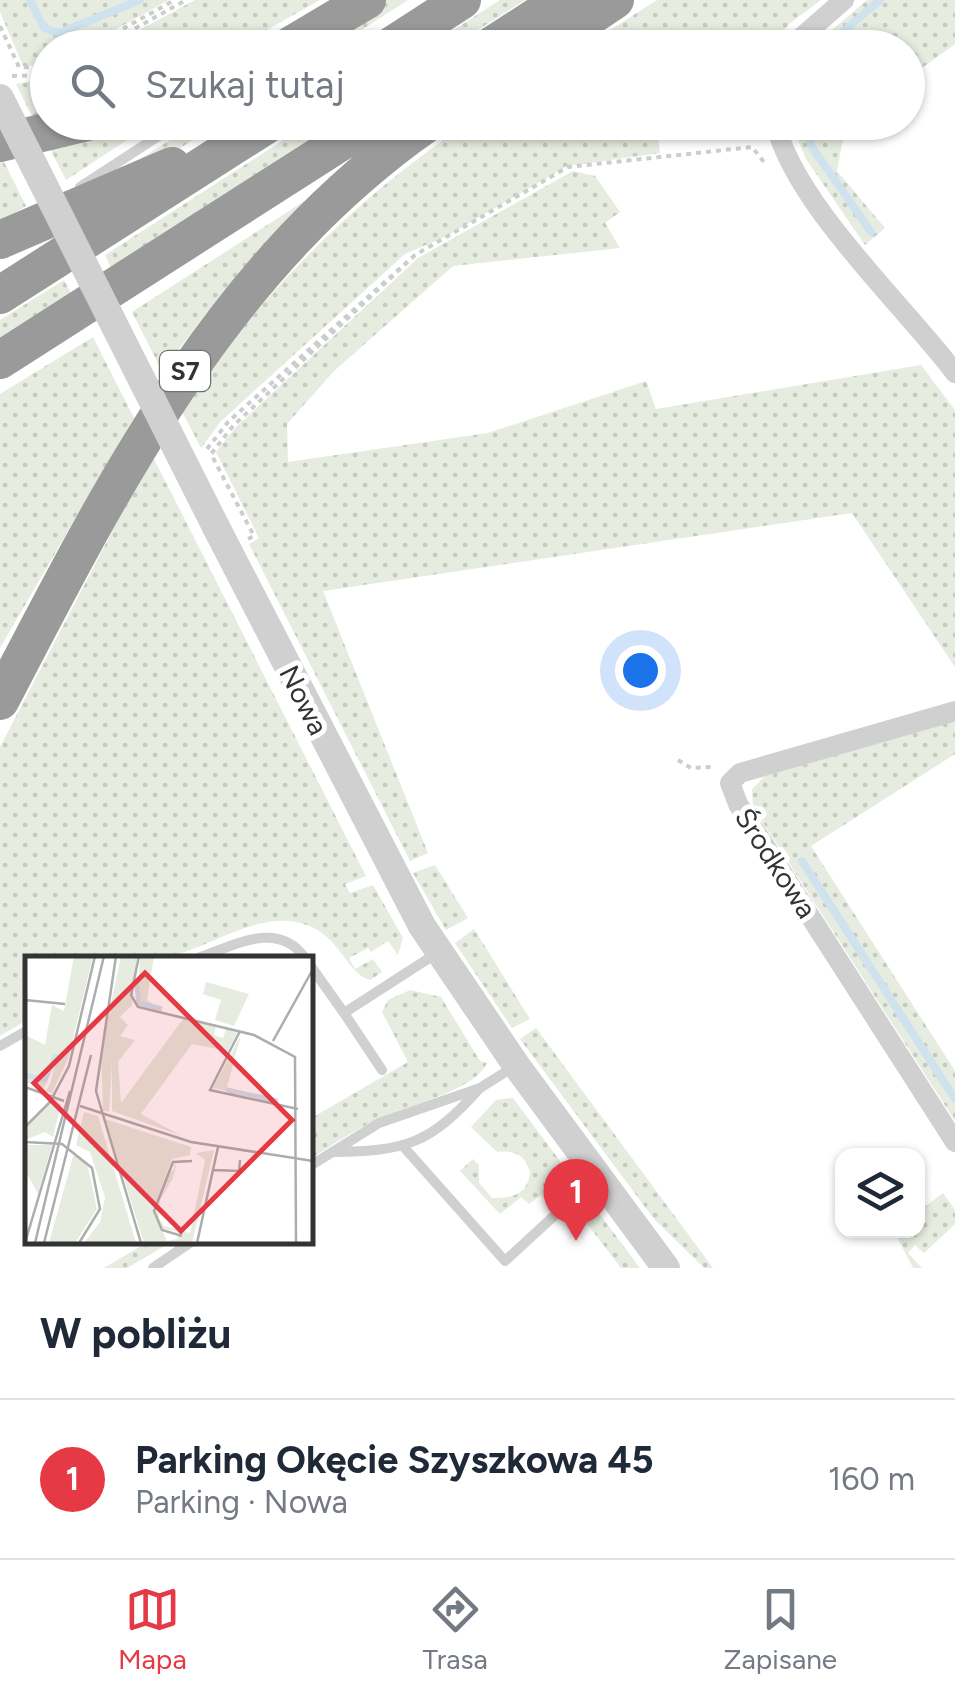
<!DOCTYPE html>
<html lang="pl">
<head>
<meta charset="utf-8">
<style>
	body { margin:0; font-family:Figtree,sans-serif; background:#f6f6f7; color:#1f2937 }
	.controls { position:absolute; right:30px; bottom:30px; display:grid; overflow:hidden; border-radius:20px; box-shadow:0 2px 8px #0004 }
	.controls button { width:90px; height:90px; display:grid; place-items:center; padding:0; border:0; border-bottom:2px solid #e0e1e3; background:#fff; color:#1f2937; font:50px sans-serif }
	.you { position:absolute; left:640px; top:670px; width:35px; height:35px; margin:-25px; border:8px solid #fff; border-radius:50%; background:#1a73e8; box-shadow:0 0 0 15px #1a73e833 }
	.badge { display:grid; place-items:center; width:65px; height:65px; border-radius:50%; background:#e63946; color:#fff; font-size:32px; font-weight:700 }
	.pin { position:absolute; translate:-50% -82px; filter:drop-shadow(0 2px 5px #0008) }
	.pin::after { content:''; position:absolute; top:52px; width:35px; height:30px; background:inherit; clip-path:polygon(0 0,100% 0,50% 100%) }
	.list { margin:0; padding:0; list-style:none }
	h2 { display:flex; justify-content:space-between; align-items:center; height:130px; margin:0; padding:0 40px; font-size:42px }
	h2 small { font-size:32px; font-weight:400; color:#747a83 }
	.list li { display:grid; grid-template-columns:65px 1fr auto; gap:30px; align-items:center; box-sizing:border-box; height:160px; padding:0 40px; border-top:2px solid #e0e1e3 }
	.list b { display:block; font-size:38px; white-space:nowrap }
	.list p { margin:0; font-size:32px; white-space:nowrap; color:#747a83 }
	.list em { font-size:32px; font-style:normal; color:#747a83 }
	.icon { flex:none; width:55px; height:55px; fill:none; stroke:currentColor; stroke-width:2; stroke-linecap:round; stroke-linejoin:round }
	.map { position:relative; flex:none; width:955px; height:1268px; overflow:hidden }
	.search { position:absolute; background:#fff; box-shadow:0 2px 8px #0004; left:30px; right:30px; top:30px; height:110px; display:flex; align-items:center; gap:25px; box-sizing:border-box; padding:0 35px; border-radius:55px; color:#747a83; font-size:38px }
	.sheet { height:290px; background:#fff }
	nav { display:flex; justify-content:space-around; align-items:center; box-sizing:border-box; height:140px; border-top:2px solid #e0e1e3; background:#fff; font-size:28px; color:#747a83 }
	nav a { display:grid; justify-items:center; gap:5px }
	nav .on { color:#e63946 }
	.map>svg:first-child { display:block }
	.grass { fill:url(#grass-dots) }
	.lines { fill:none; stroke-linecap:round; stroke-linejoin:round }
	.stream { stroke:#cfe2ee; stroke-width:8 }
	.path { stroke:#cdcdcd; stroke-width:4; stroke-dasharray:5 5; stroke-linecap:butt }
	.service { stroke:#d0d0d0; stroke-width:10 }
	.minor { stroke:#d0d0d0; stroke-width:20 }
	.tertiary { stroke:#d0d0d0; stroke-width:28 }
	.motorway { stroke:#9a9a9a; stroke-width:38 }
	.tertiary-bridge { stroke:#d0d0d0; stroke-width:28 }
	.labels { text-anchor:middle; stroke-width:10; stroke-linejoin:round; paint-order:stroke }
	.shield { fill:#fff; stroke:#707070; stroke-width:2.5 }
	.shield-label { font-size:25px; font-weight:bold; fill:#333 }
	.street-label { font-size:28px; fill:#333; stroke:#fff }
	.inset-river { fill:none; stroke:#cfe2ee; stroke-width:5 }
	.inset-road { fill:none; stroke:#adadad; stroke-width:2.5 }
	.view { fill:#e63946; fill-opacity:0.15; stroke:#e63946; stroke-width:5 }
	.inset-edge { fill:none; stroke:#333; stroke-width:5 }
</style>
</head>
<body>
<div class="map">
<svg width="955" height="1268" viewBox="0 0 955 1268">
	<defs>
		<pattern id="grass-dots" width="8" height="8" patternUnits="userSpaceOnUse" patternTransform="scale(2.5)"><rect width="8" height="8" fill="#e6ecdf"/><path d="M2 2h.1M6 6h.1" fill="none" stroke="#c6cbc0" stroke-width="1.8" stroke-linecap="round"/></pattern>
	</defs>
	<rect width="100%" height="100%" fill="#fff"/>
	<path class="grass" d="M0,0H169L84,47L48,48L47,65L23,66L0,12Z
		M195,0H320L237,47H108Z
		M386,0H408L335,47L312,48Z
		M500,0H525L451,47H427Z
		M657,0H821L789,24L771,47H584Z
		M867,0H955V44L908,78V48L812,47Z
		M47,79V117L34,120L16,84Z
		M117,123H153L66,180L46,141Z
		M197,123H219L171,154L118,173Z
		M310,123H334L111,268L105,255Z
		M468,123H657L660,153L567,166L447,236L405,254L221,421L201,448L181,410C260,295 353,200 468,123Z
		M791,123H846L837,171L885,228L865,245L806,159Z
		M0,154L26,206L0,222Z
		M573,171L595,176L620,212L605,223L620,248L453,266L334,371L287,424L288,462L488,433L646,381L656,409L921,365L955,410V667L852,513L323,591L428,853L410,861L249,544L259,538L216,452L236,427L418,258Z
		M306,200L309,204L215,302L162,371L132,312Z
		M64,280L71,293L0,337V320Z
		M93,337L134,418L0,648V394Z
		M152,455L366,876L345,884L350,893L373,885L403,938L398,955L388,941L371,952L368,948L349,958L355,969L373,959L382,972L370,980C346,974 340,933 301,923C257,911 210,948 167,957C128,966 69,958 28,958L27,1020L0,1036V747Z
		M955,721V754L811,846L955,1071V1121L753,807L752,789L765,776Z
		M435,865L468,918L446,930L413,873Z
		M474,929L530,1019L512,1028L455,943Z
		M410,990L441,997L480,1061L487,1063C474,1091 406,1106 378,1119C354,1130 332,1145 310,1159V1119L408,1062L382,1012L388,1000Z
		M536,1028L713,1268H704L654,1219L520,1039Z
		M513,1098L640,1268H621L572,1204L560,1214L541,1195L529,1204L521,1197L500,1214L460,1171L473,1159L479,1165V1183L492,1198C512,1198 528,1195 530,1172C525,1154 514,1150 497,1152L471,1127L496,1100Z
		M943,1193L955,1210V1224L924,1253L915,1245L908,1253L922,1268H913L894,1231L918,1230V1212Z
		M151,1240L173,1241L127,1268H104Z"/>
	<g class="lines">
		<path class="stream" d="M30,0L44,28L59,33L140,0
			M824,48L880,0
			M803,122L812,147L871,232
			M802,861L955,1099"/>
		<path class="path" d="M0,26L19,67L48,68
			M88,48L175,0
			M100,48L186,0
			M12,76L48,75
			M207,449L228,422L415,255
			M248,539L254,536L211,454L233,426L415,255L568,167L752,147L764,162
			M678,760L691,768L713,767"/>
		<path class="service" d="M680,125L682,122
			M80,187L180,122
			M198,958C233,946 278,919 305,958
			M310,965L344,1013
			M0,1046L28,1030
			M382,1070L344,1013L437,953
			M402,1145L505,1261L555,1215
			M333,1152C406,1151 430,1144 479,1089
			M310,1166L379,1123L480,1088L515,1066
			M153,1268L194,1240"/>
		<path class="minor" d="M789,48L844,0
			M775,122C794,204 903,304 955,373
			M955,711L740,773L730,783L738,804L955,1142"/>
		<path class="tertiary" d="M216,527L422,926L516,1065L666,1268"/>
		<path class="motorway" d="M286,48L367,0
			M388,48L462,0
			M488,48L562,0
			M543,48L615,0
			M0,143L87,122
			M0,240L172,166
			M0,295L271,122
			M0,360L372,122
			M0,701C113,484 222,266 429,122"/>
		<path class="tertiary-bridge" d="M0,98L216,527"/>
	</g>
	<g class="labels">
		<rect class="shield" x="160" y="351" width="50" height="40" rx="8"/>
		<g class="shield-label">
			<text x="185" y="380">S7</text>
		</g>
		<g class="street-label">
			<text transform="translate(304 700) rotate(63)" y="10">Nowa</text>
			<text transform="translate(776 863) rotate(57)" y="10">Środkowa</text>
		</g>
	</g>
	<g transform="translate(25 956)">
		<rect width="288" height="288" fill="#fff"/>
		<path d="M49,0H68L43,103L27,137L21,135L25,128L33,97L19,132L0,126V79L20,89L27,49L39,55ZM96,0H112L107,49L95,61L103,69L95,80L110,84L93,106L96,147L158,63L191,70L189,79L198,82L201,73L212,77L203,95L167,88L116,158L157,180L87,155V108L84,156L78,154L76,96ZM115,0H129L122,44L138,56L112,47ZM181,26L224,38L209,70L190,64L196,44L178,38ZM216,79L202,131L253,147L188,132ZM26,145L36,148L28,181L20,176L0,184V173ZM59,156L73,160L111,287H59L75,266L80,241L65,196L51,189ZM80,163L166,191L165,199L147,203L128,254L142,285L153,283L152,275L138,273L130,257L143,219L149,213V208L151,210L148,222L135,244L134,262L139,270L165,277L180,204L171,197L189,194L167,287H119ZM0,189H27L13,238L0,214ZM49,197L63,211L72,253L50,287H24Z" fill="#e6ecdf"/>
		<path class="inset-river" d="M111,24L114,47L137,53M0,119L20,124L31,98M202,134L253,145"/>
		<path class="inset-road" d="M91,0L71,135L116,287M114,0L106,39L113,51L229,79L270,101L271,287M0,44L40,48M215,75L185,134L273,153M248,85L288,13M0,131L39,145M55,150L166,186L288,205M0,171L25,146L44,110L70,0M0,186L37,188L67,212L75,253L54,287M189,214L214,215L215,204M157,280L137,274L129,255L148,206L167,205M0,287L45,135M10,287L79,0M19,287L66,99M172,287L193,191"/>
		<path class="view" d="M120,17L267,164L156,275L9,127Z"/>
		<rect width="288" height="288" class="inset-edge"/>
	</g>
</svg>
<div class="controls">
<button><svg class="icon" aria-label="layers" viewBox="0 0 24 24"><path d="M12 4l9 5-9 5-9-5zM3 14l9 5 9-5"/></svg></button>
</div>
<div class="you"></div>
<div class="pin badge" style="left:576px;top:1241px">1</div>
<div class="search"><svg class="icon" aria-label="search" viewBox="0 0 24 24"><circle cx="10" cy="10" r="6"/><path d="M15 15l6 6"/></svg>Szukaj tutaj</div>
</div>
<section class="sheet">
<h2>W pobliżu<small></small></h2>
<ul class="list">
<li><span class="badge">1</span><div><b>Parking Okęcie Szyszkowa 45</b><p>Parking · Nowa</p></div><em>160 m</em></li>
</ul>
</section>
<nav>
<a class="on"><svg class="icon" aria-label="map" viewBox="0 0 24 24"><path d="M3 6l6-2 6 2 6-2v14l-6 2-6-2-6 2zM9 4v14M15 6v14"/></svg>Mapa</a>
<a><svg class="icon" aria-label="directions" viewBox="0 0 24 24"><path d="M12 3l9 9-9 9-9-9zM9 14v-3h6M13 9l2 2-2 2"/></svg>Trasa</a>
<a><svg class="icon" aria-label="saved" viewBox="0 0 24 24"><path d="M7 4h10v16l-5-4-5 4z"/></svg>Zapisane</a>
</nav>
</body>
</html>
